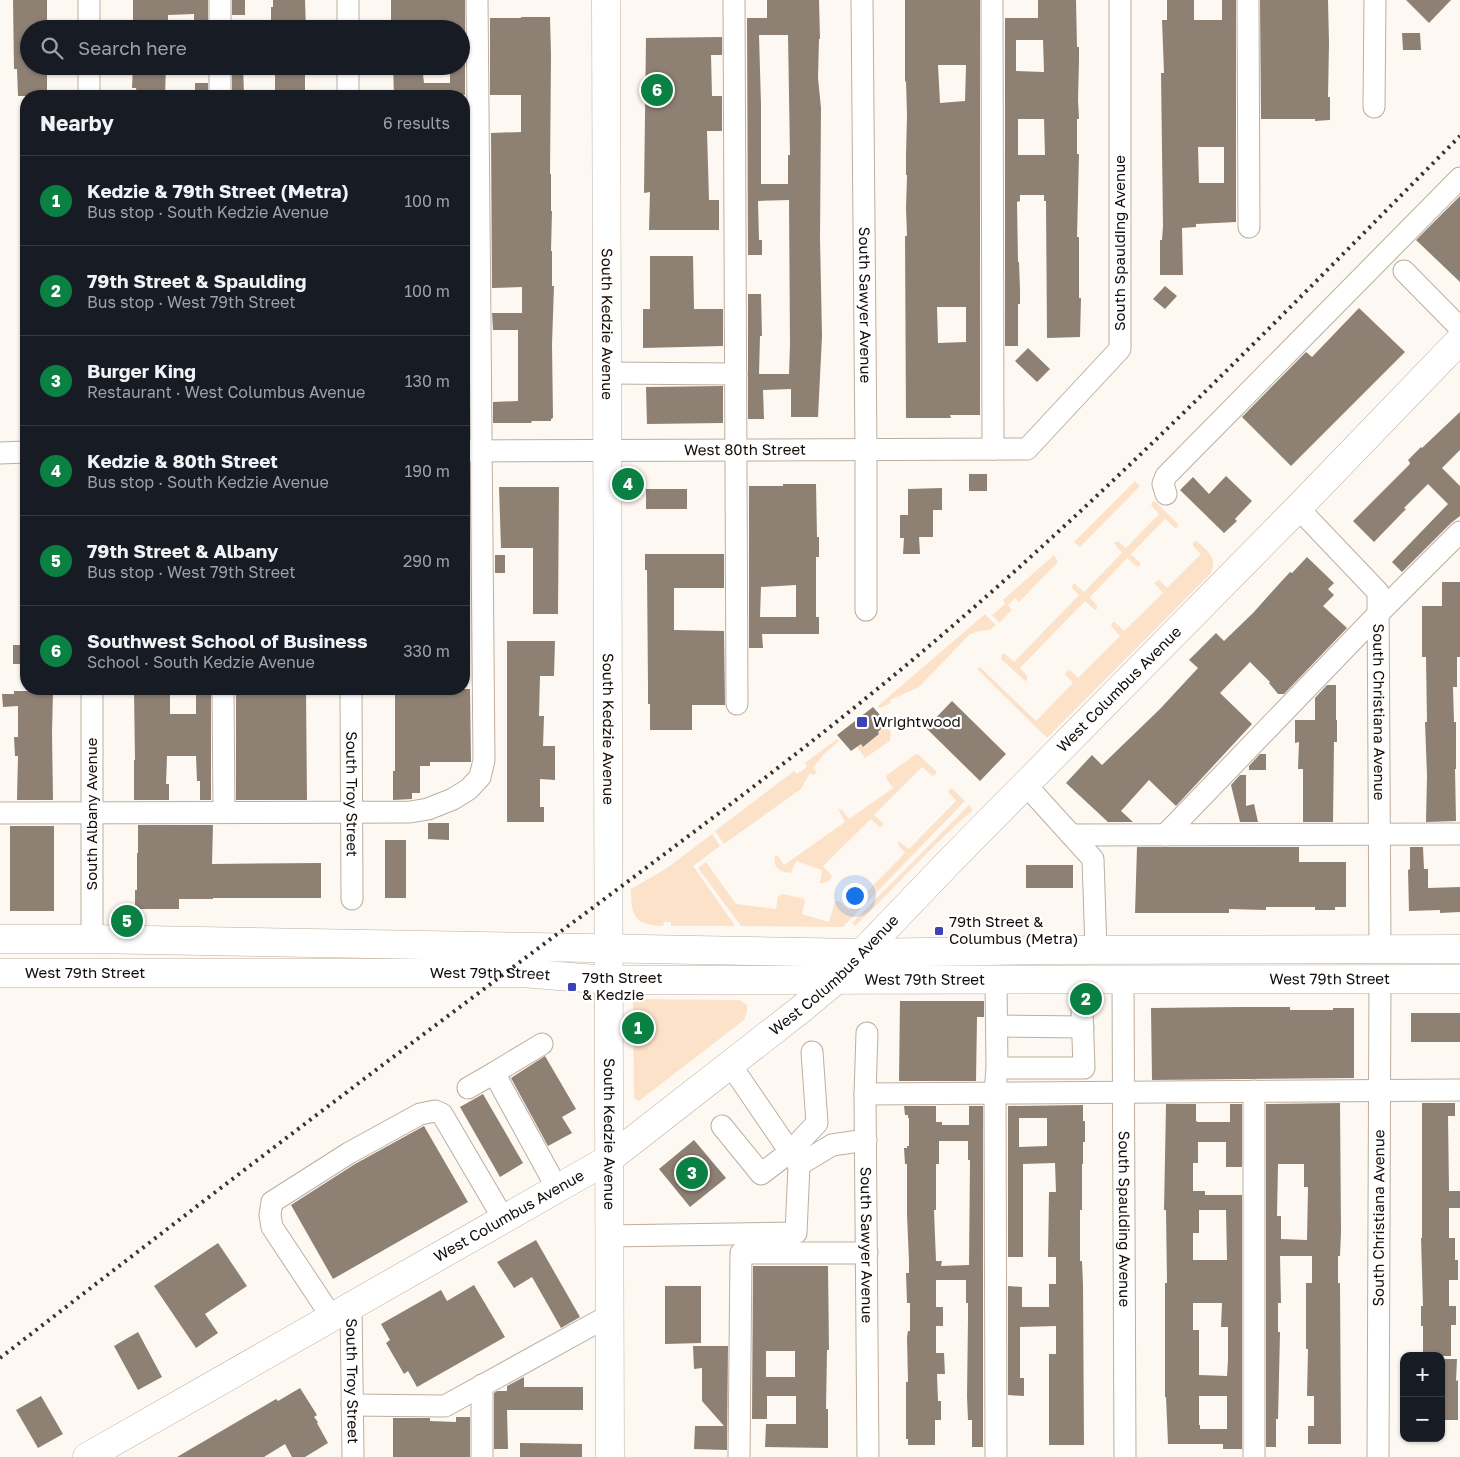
<!DOCTYPE html>
<html lang="en">
<head>
<meta charset="utf-8">
<style>
	body { margin:0; font-family:"Golos Text",sans-serif; background:#20242c; color:#f1f3f6 }
	.controls { position:absolute; right:15px; bottom:15px; display:grid; overflow:hidden; border-radius:10px; box-shadow:0 1px 4px #0004 }
	.controls button { width:45px; height:45px; display:grid; place-items:center; padding:0; border:0; border-bottom:1px solid #363941; background:#171b24; color:#f1f3f6; font:25px sans-serif }
	.you { position:absolute; left:854px; top:895px; width:18px; height:18px; margin:-12px; border:4px solid #fff; border-radius:50%; background:#1a73e8; box-shadow:0 0 0 8px #1a73e833 }
	.badge { display:grid; place-items:center; width:32px; height:32px; border-radius:50%; background:#0b8043; color:#fff; font-size:16px; font-weight:700 }
	.pin { position:absolute; translate:-50% -50%; border:2px solid #fff; box-shadow:0 1px 5px #0006 }
	.list { margin:0; padding:0; list-style:none }
	h2 { display:flex; justify-content:space-between; align-items:center; height:65px; margin:0; padding:0 20px; font-size:21px }
	h2 small { font-size:16px; font-weight:400; color:#9ea1a6 }
	.list li { display:grid; grid-template-columns:32px 1fr auto; gap:15px; align-items:center; box-sizing:border-box; height:90px; padding:0 20px; border-top:1px solid #363941 }
	.list b { display:block; font-size:19px; white-space:nowrap }
	.list p { margin:0; font-size:16px; white-space:nowrap; color:#9ea1a6 }
	.list em { font-size:16px; font-style:normal; color:#9ea1a6 }
	.icon { flex:none; width:28px; height:28px; fill:none; stroke:currentColor; stroke-width:2; stroke-linecap:round; stroke-linejoin:round }
	.map { position:relative; flex:none; width:1460px; height:1457px; overflow:hidden }
	.search { position:absolute; background:#171b24; box-shadow:0 1px 4px #0004; left:20px; top:20px; width:450px; height:55px; display:flex; align-items:center; gap:12px; box-sizing:border-box; padding:0 18px; border-radius:28px; color:#9ea1a6; font-size:19px }
	.panel { position:absolute; background:#171b24; box-shadow:0 1px 4px #0004; left:20px; top:90px; width:450px; height:605px; border-radius:20px }
	.map>svg:first-child { display:block }
	.green { fill:#fde2ca }
	.building { fill:#8e8073; fill-rule:evenodd }
	.lines { fill:none; stroke-linecap:round; stroke-linejoin:round }
	.minor-casing { stroke:#bdaea0; stroke-width:23 }
	.major-casing { stroke:#bdaea0; stroke-width:29 }
	.minor { stroke:#fff; stroke-width:21 }
	.major { stroke:#fff; stroke-width:28 }
	.rail { stroke:#38332d; stroke-width:4; stroke-dasharray:2.5 5; stroke-linecap:butt }
	.poi-dot { fill:#3b43b7; stroke:#fff; stroke-width:2 }
	.labels { text-anchor:middle; stroke-width:4.5; stroke-linejoin:round; paint-order:stroke }
	.street-label { font-size:15px; fill:#120d08; stroke:#fff }
	.poi-label { font-size:15px; fill:#120d08; stroke:#fff; text-anchor:start }
</style>
</head>
<body>
<div class="map">
<svg width="1460" height="1457" viewBox="0 0 1460 1457">
	<rect width="100%" height="100%" fill="#fef8f2"/>
	<path class="green" d="M1135,481L1140,486L1080,547L1074,542Z
		M1153,501H1155L1177,523L1178,525L1177,528H1175L1165,519L1131,554L1140,563V566L1137,567L1127,558L1090,597L1097,606V609L1095,610L1085,601L1020,668L1027,676V680L1025,681L1001,659L1002,654H1005L1014,662L1079,595L1072,588L1073,584H1075L1084,592L1122,553L1114,543L1118,541L1126,548L1159,514L1151,505Z
		M1195,541H1197C1207,551 1218,557 1211,573L1047,738L977,669L980,667L1036,721L1073,683L1065,674L1066,672L1070,670L1078,678L1120,636L1111,626L1113,622H1115L1124,631L1163,593L1155,584V582L1159,580L1167,588L1201,554L1193,546V543Z
		M1054,555L1058,562L1019,602L1015,598L1008,605L1012,610L999,623L992,615L1005,604L1003,600Z
		M985,614L996,625L990,630L980,631L970,634L919,687L890,700L891,703L880,708L878,706Z
		M887,723L891,733L890,741L865,758L857,747L861,743L864,747L879,734L878,732Z
		M837,739L839,741L824,754L813,768L817,772L814,775L810,773L801,789L724,844L715,831L794,771L797,774L807,767L805,763Z
		M916,754L919,755L936,771V774L934,776L931,775L922,767L874,815L883,823L882,827H879L871,819L823,866L832,876C831,881 824,884 820,883L822,870L796,861L791,873C781,872 772,868 775,856H778L784,865L845,822L838,809L842,810L849,819L893,788L886,778L887,775Z
		M951,788L953,789L965,801L843,927L741,926L698,868L706,862L736,904L776,909L778,896L783,894L804,899L805,901L802,914L829,922L835,901H839L849,910L905,853L898,844V841L909,849L956,801L948,792Z
		M969,805L973,810C931,846 895,888 855,926L852,923Z
		M712,834L720,846L693,866L734,924V926H671V922H664L663,926C634,925 631,916 631,889L667,868Z
		M633,999L740,1000L747,1005V1012L744,1020L639,1101L634,1098Z"/>
	<path class="building" d="M13,0H47V29H29V66H47V96H18L17,69H14Z
		M133,0H208V29H194V14L168,15V29H133Z
		M232,0H245V15H232Z
		M273,0H305L306,29H271V7H273Z
		M391,0H465V95L446,96H394L393,66H422L424,83H450V66H461V29H391Z
		M767,0H819L820,39H819L818,78L821,108L820,238L822,336L818,417H791V389L763,390L764,419H748V294H761L762,336H760L759,374H789L790,345L789,200L758,201L759,240H762V255H748L747,18H767ZM759,35H788L790,155H788V184H761V105Z
		M905,0H980V415H950L951,418H906L905,236H907L906,209L907,175H906V156L907,115L906,81L905,82ZM938,65H966L965,101L940,103ZM937,307H966V342L938,343Z
		M1038,0H1076L1077,47H1079V61L1078,100L1079,119H1077V154H1079L1077,237H1079V298H1081L1080,337L1047,338L1046,201H1044V195H1020V201L1017,202L1018,262H1019L1020,290V304H1018V346H1005V18H1038ZM1016,40H1043L1044,72L1016,71ZM1018,119H1044L1045,155H1018Z
		M1167,0H1194V20H1222V0H1236V222L1196,224V227L1182,228L1183,275H1160V240H1162L1163,226L1161,73H1164L1162,20H1167ZM1198,147H1224V183H1199Z
		M1260,0H1328L1329,43L1328,97H1330V120L1315,121V119H1261Z
		M1406,0H1451L1429,23Z
		M521,17H550L551,55L550,174H551V211H552L551,251H552V286H554L552,344L553,418L551,419V421H532L531,423H493V402L518,401V330H493L492,313H522V287L492,288L491,133L521,132V95H490V18H521Z
		M1402,33H1420L1421,50H1403Z
		M722,37V55H711L712,96H722V131H707L709,200H719V230H649L650,192L644,193L646,38Z
		M133,66H166L165,96H137L136,88H132Z
		M232,66H243L244,95H232Z
		M275,66H305V95H275Z
		M195,83H208V96H195Z
		M464,134H466V205H464Z
		M1460,196V282L1416,240Z
		M464,243H467V289H464Z
		M650,256H693L694,309H723V346L643,348V309H650Z
		M1165,286L1177,296L1165,309L1153,299Z
		M1359,308L1405,352L1291,466L1242,417L1306,352L1312,357Z
		M1028,348L1050,369L1037,382L1015,361Z
		M723,386V423L647,424L646,387Z
		M464,402H468V422H464Z
		M1460,412V450L1442,468L1460,486V516L1451,523L1402,572L1392,562L1448,504L1428,484L1404,508L1406,509L1374,542L1353,521L1409,465L1410,463L1408,460L1421,447L1422,448Z
		M969,474H987V491H969Z
		M1226,476L1252,501L1235,519L1237,521L1224,533L1180,490L1193,477L1209,494Z
		M783,484H816L817,537H819V557H816V617H819V634H762L763,648H749V486H783ZM796,585V617H760L761,587Z
		M499,487H559L558,614H533V548H501Z
		M942,488V510H933V537H919L920,554H903L904,538H900V515H908V489Z
		M646,489H687V509H646Z
		M645,554H724V588H674V630L724,631L725,705H692V730H650V704H648V685L647,570H645Z
		M464,555H470V573H464Z
		M495,555H505V573H495Z
		M1307,557L1334,583L1328,589L1334,595L1323,606L1347,628L1284,694H1278L1269,683L1270,682L1250,662L1220,693L1252,724L1176,806L1149,780L1121,811L1133,822H1108L1066,783L1092,755L1102,765L1160,709L1198,668L1189,660L1216,633L1224,641L1253,613L1279,584L1290,572L1292,573Z
		M1442,582H1460V657H1457V687H1453L1454,722H1456V769H1455L1456,821L1426,822L1427,776L1425,722H1427L1426,657H1422V606H1442Z
		M507,641H555L554,676H540L539,716H544L543,746H555V780L540,779V807H544V822H507Z
		M13,645H26V664H13Z
		M1327,685H1336V720H1337V742H1334L1333,822H1303V769H1298L1299,742L1295,743V720H1315V698Z
		M270,689H306L307,800H236V690H270Z
		M453,689H470L471,762H430V766H420V793H412V799L393,800V771H395V694H453Z
		M14,691H53L52,733L53,800H17L18,756H15L14,737H18V706L3,707L2,694H14Z
		M134,691H170V714H196V691H211V800H200V781H197L196,756H167L166,784H169V800H134V760H135Z
		M952,701L1006,754L980,781L926,728Z
		M873,707L887,723L878,732L879,734L863,747L861,744L851,751L837,735Z
		M1260,754H1266V770H1249V766Z
		M1240,775H1246V806L1254,804L1258,822H1240L1231,785Z
		M428,823H449V840L428,839Z
		M138,825H213L212,864L321,863V898H213V899H179V909H135V890H137V853H138Z
		M10,826H54V911H10Z
		M385,840H406V898H385Z
		M1137,847H1299V862H1346V907H1335V910H1315V907H1266V910L1229,909V913H1135Z
		M1410,847H1423L1424,869H1428V888L1460,887V912L1440,913V910L1409,911L1408,870L1410,869Z
		M1026,865H1073V888H1026Z
		M900,1001H984V1017H977L976,1081H899Z
		M1240,1007H1290V1010H1333V1008H1354V1078L1152,1080L1151,1008Z
		M1411,1013H1460V1042H1411Z
		M545,1056L576,1109L562,1117L572,1133L548,1146L511,1078Z
		M483,1094L523,1163L500,1177L460,1107Z
		M1340,1103L1341,1232L1340,1256H1338V1283H1340L1341,1444H1308V1426H1314V1396H1307L1308,1349H1306V1283H1312V1256H1280L1281,1303H1278V1332H1280L1278,1419H1276V1447H1266V1104ZM1278,1164H1304V1187H1308L1307,1240L1281,1239V1216H1277Z
		M1422,1103H1455V1116H1448L1449,1191H1460V1208H1449V1238H1455V1260H1458V1280H1449V1306H1456V1325H1451V1356H1423V1326H1421V1306H1423L1421,1238H1422Z
		M1166,1104H1196V1121L1198,1122H1230V1104H1242V1167H1226V1142H1198V1163H1193V1191H1205V1195H1242V1449H1223V1444H1168L1166,1397H1165V1283H1167L1166,1210H1164ZM1199,1210H1226L1227,1260H1193V1233H1199ZM1193,1303H1222L1221,1327H1228V1360L1227,1376L1199,1375V1330H1193ZM1199,1396H1227V1429H1200V1425H1199Z
		M1083,1105V1121H1085V1142H1083V1164H1082V1210H1080V1261H1082L1083,1284L1084,1445H1049V1354H1056V1326L1020,1327V1378H1024V1396L1008,1395V1286L1022,1287V1307H1049V1284H1056V1257H1048L1049,1192H1056L1055,1163L1023,1164V1257H1008V1106ZM1019,1118H1047V1146L1019,1147Z
		M904,1106H936V1122H942V1125H969V1106H983V1447H972V1420H968L967,1396L968,1319V1303H966V1280H936V1307H943V1326H936V1353H944L945,1374H937L938,1401H941V1420H935V1445H908V1439H906V1382H908L907,1337L908,1331H910V1303H907L906,1273H909V1261L907,1215V1164H905L904,1148H907V1146H909V1118H908V1115H905ZM939,1141H968V1160H970L969,1265L941,1266L942,1261H936L934,1210H936V1164H939Z
		M424,1126L468,1202L333,1279L291,1205L355,1164Z
		M694,1140L726,1178L690,1207L659,1169Z
		M536,1240L580,1317L561,1328L532,1277L514,1288L497,1262Z
		M218,1243L247,1286L205,1314L218,1333L196,1348L154,1286Z
		M753,1266H828L829,1350H827L826,1409H828V1448L765,1447L766,1424H796V1396H767V1419H752ZM766,1351H795V1377H766Z
		M474,1285L505,1337L417,1387L408,1371L404,1374L386,1343L390,1340L381,1324L441,1290L447,1301Z
		M665,1286H701V1343L665,1344Z
		M138,1332L162,1377L138,1390L114,1346Z
		M693,1346H728L727,1450L694,1449L695,1426H724L702,1401V1368L694,1369Z
		M1441,1359H1457L1456,1381L1458,1380V1420H1441Z
		M524,1377V1387H583V1410H507L508,1449H494V1393L497,1391H507V1386Z
		M300,1388L317,1415L314,1417L318,1422L317,1423L328,1443L305,1457H292L285,1444L264,1457H177L276,1399L278,1401Z
		M41,1396L63,1434L38,1448L16,1410Z
		M456,1417H470V1457H393V1418H430V1421L456,1422Z
		M520,1443L582,1444V1457H520Z"/>
	<g class="lines">
		<g class="minor-casing">
			<g id="minor">
				<path d="M89,0V29"/>
				<path d="M220,0V29"/>
				<path d="M348,0V29"/>
				<path d="M734,0L737,704"/>
				<path id="s1" d="M862,0L866,450V610"/>
				<path d="M992,0L993,449"/>
				<path d="M1248,0L1249,227"/>
				<path d="M89,66V96"/>
				<path d="M220,66V96"/>
				<path d="M348,66V96"/>
				<path d="M1374,107L1375,0"/>
				<path d="M1404,271L1460,328"/>
				<path d="M607,373L736,374"/>
				<path id="s2" d="M464,451L1027,449L1120,349V0"/>
				<path d="M0,453L26,452"/>
				<path d="M1166,494L1163,484L1166,476L1460,178"/>
				<path id="s3" d="M1298,508L1378,592L1380,949"/>
				<path d="M92,689V939"/>
				<path d="M223,689L224,812"/>
				<path id="s4" d="M351,689L352,899"/>
				<path d="M1025,784L1093,859L1096,950"/>
				<path d="M0,813L410,812L428,809L453,799L469,789L480,777L484,760L477,0"/>
				<path d="M1071,835L1460,834"/>
				<path d="M1165,835L1378,614L1460,532"/>
				<path d="M996,980L997,1068L995,1093L996,1457"/>
				<path id="s5" d="M1123,980L1125,1457"/>
				<path d="M997,1026L1083,1027"/>
				<path id="s6" d="M867,1033L865,1094L868,1457"/>
				<path d="M542,1044L494,1073L557,1188"/>
				<path d="M730,1064L799,1165L832,1145L866,1140"/>
				<path d="M997,1068H1084L1081,980"/>
				<path d="M468,1088L494,1073"/>
				<path d="M865,1094L1460,1090"/>
				<path d="M722,1126L761,1174L790,1152L817,1123L812,1052"/>
				<path d="M609,1236L796,1233L799,1165"/>
				<path id="s7" d="M351,1305L353,1457"/>
				<path d="M331,1316L272,1227L270,1215L272,1202L349,1153L420,1114L435,1111L442,1114L503,1218"/>
				<path d="M482,1385V1457"/>
				<path d="M352,1405L445,1406L610,1315"/>
				<path d="M739,1457L741,1253H867"/>
				<path d="M1254,1457V1091"/>
				<path id="s8" d="M1378,1457L1380,979"/>
			</g>
		</g>
		<g class="major-casing">
			<g id="major">
				<path id="s9" d="M606,0L610,1457"/>
				<path d="M0,939H92L862,953L1047,950L1460,949"/>
				<path id="s10" d="M0,973H522L608,980H726L1460,979"/>
				<path id="s11" d="M87,1457L609,1159L800,1010L835,981L951,860L1298,508L1460,340"/>
			</g>
		</g>
		<use href="#minor" class="minor"/>
		<use href="#major" class="major"/>
		<path class="rail" d="M0,1358C159,1235 319,1112 480,992C643,869 810,750 964,616C1138,465 1298,299 1460,136"/>
	</g>
	<g class="poi-dot">
		<rect x="856" y="716" width="12" height="12" rx="2.5"/>
		<rect x="934" y="926" width="10" height="10" rx="2.5"/>
		<rect x="567" y="982" width="10" height="10" rx="2.5"/>
	</g>
	<g class="labels">
		<g class="street-label">
			<text transform="translate(1120 243) rotate(-90)" y="5">South Spaulding Avenue</text>
			<text dy="5" stroke="none"><textPath href="#s1" startOffset="305">South Sawyer Avenue</textPath></text>
			<text dy="5" stroke="none"><textPath href="#s9" startOffset="324">South Kedzie Avenue</textPath></text>
			<text dy="5" stroke="none"><textPath href="#s2" startOffset="281">West 80th Street</textPath></text>
			<text dy="5" stroke="none"><textPath href="#s11" startOffset="1296">West Columbus Avenue</textPath></text>
			<text dy="5" stroke="none"><textPath href="#s3" startOffset="236">South Christiana Avenue</textPath></text>
			<text dy="5" stroke="none"><textPath href="#s9" startOffset="729">South Kedzie Avenue</textPath></text>
			<text dy="5" stroke="none"><textPath href="#s4" startOffset="105">South Troy Street</textPath></text>
			<text transform="translate(92 814) rotate(-90)" y="5">South Albany Avenue</text>
			<text dy="5" stroke="none"><textPath href="#s10" startOffset="85">West 79th Street</textPath></text>
			<text dy="5" stroke="none"><textPath href="#s10" startOffset="490">West 79th Street</textPath></text>
			<text dy="5" stroke="none"><textPath href="#s11" startOffset="892">West Columbus Avenue</textPath></text>
			<text dy="5" stroke="none"><textPath href="#s10" startOffset="1330">West 79th Street</textPath></text>
			<text dy="5" stroke="none"><textPath href="#s10" startOffset="925">West 79th Street</textPath></text>
			<text dy="5" stroke="none"><textPath href="#s9" startOffset="1134">South Kedzie Avenue</textPath></text>
			<text dy="5" stroke="none"><textPath href="#s11" startOffset="486">West Columbus Avenue</textPath></text>
			<text dy="5" stroke="none"><textPath href="#s5" startOffset="239">South Spaulding Avenue</textPath></text>
			<text dy="5" stroke="none"><textPath href="#s8" startOffset="239">South Christiana Avenue</textPath></text>
			<text dy="5" stroke="none"><textPath href="#s6" startOffset="212">South Sawyer Avenue</textPath></text>
			<text dy="5" stroke="none"><textPath href="#s7" startOffset="76">South Troy Street</textPath></text>
		</g>
		<g class="poi-label">
			<text x="873" y="727">Wrightwood</text>
			<text x="949" y="927">79th Street &amp;<tspan x="949" dy="17">Columbus (Metra)</tspan></text>
			<text x="582" y="983">79th Street<tspan x="582" dy="17">&amp; Kedzie</tspan></text>
		</g>
	</g>
</svg>
<div class="controls">
<button>+</button>
<button>−</button>
</div>
<div class="you"></div>
<div class="pin badge" style="left:638px;top:1028px">1</div>
<div class="pin badge" style="left:1086px;top:999px">2</div>
<div class="pin badge" style="left:692px;top:1173px">3</div>
<div class="pin badge" style="left:628px;top:484px">4</div>
<div class="pin badge" style="left:127px;top:921px">5</div>
<div class="pin badge" style="left:657px;top:90px">6</div>
<div class="search"><svg class="icon" aria-label="search" viewBox="0 0 24 24"><circle cx="10" cy="10" r="6"/><path d="M15 15l6 6"/></svg>Search here</div>
<section class="panel">
<h2>Nearby<small>6 results</small></h2>
<ul class="list">
<li><span class="badge">1</span><div><b>Kedzie &amp; 79th Street (Metra)</b><p>Bus stop · South Kedzie Avenue</p></div><em>100 m</em></li>
<li><span class="badge">2</span><div><b>79th Street &amp; Spaulding</b><p>Bus stop · West 79th Street</p></div><em>100 m</em></li>
<li><span class="badge">3</span><div><b>Burger King</b><p>Restaurant · West Columbus Avenue</p></div><em>130 m</em></li>
<li><span class="badge">4</span><div><b>Kedzie &amp; 80th Street</b><p>Bus stop · South Kedzie Avenue</p></div><em>190 m</em></li>
<li><span class="badge">5</span><div><b>79th Street &amp; Albany</b><p>Bus stop · West 79th Street</p></div><em>290 m</em></li>
<li><span class="badge">6</span><div><b>Southwest School of Business</b><p>School · South Kedzie Avenue</p></div><em>330 m</em></li>
</ul>
</section>
</div>
</body>
</html>
